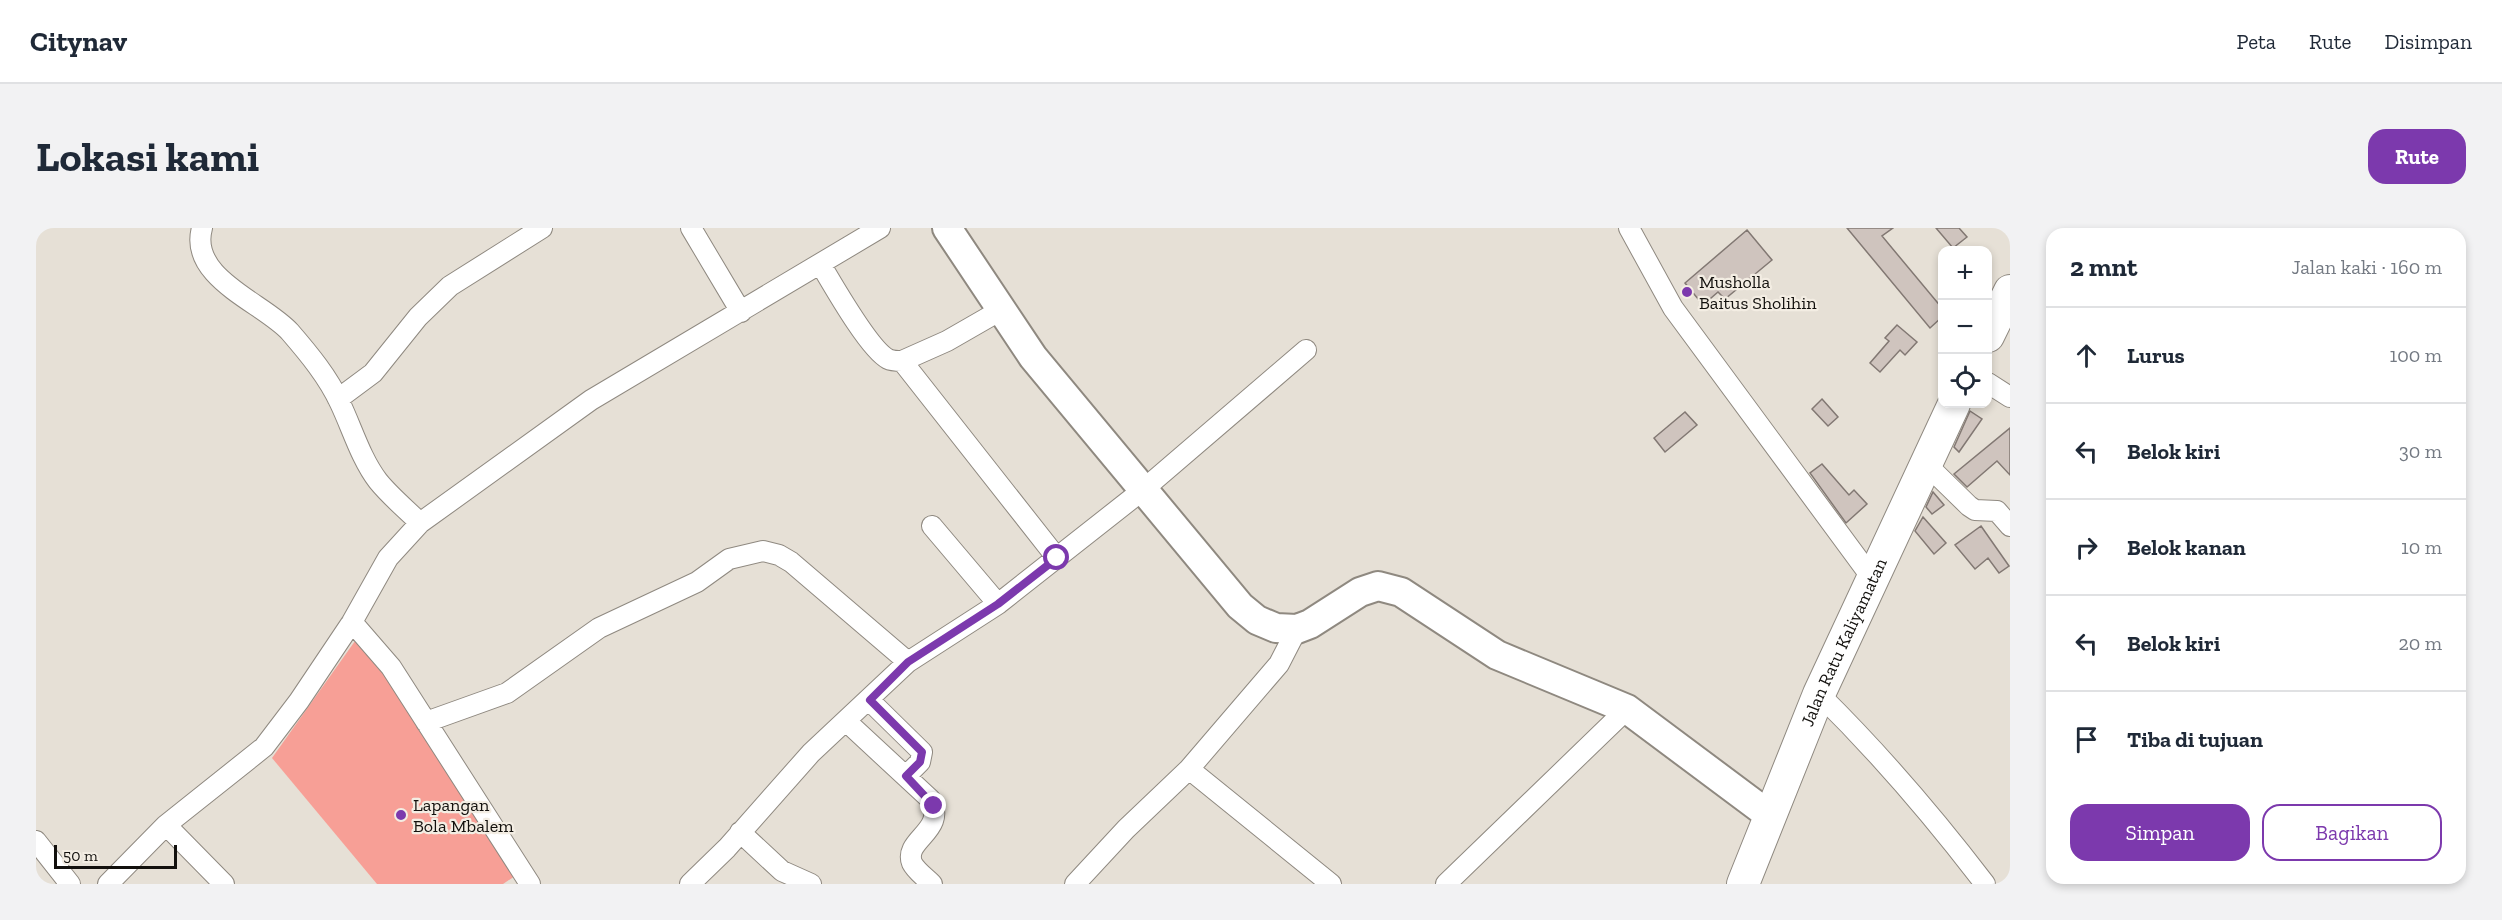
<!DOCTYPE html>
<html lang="id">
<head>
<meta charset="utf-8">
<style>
	body { margin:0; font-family:"Zilla Slab",serif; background:#f2f2f3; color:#1f2937 }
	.controls { position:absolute; right:18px; top:18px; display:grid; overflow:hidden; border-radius:12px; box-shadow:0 3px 9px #0003 }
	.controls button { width:54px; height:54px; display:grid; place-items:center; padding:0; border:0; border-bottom:2px solid #e0e1e3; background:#fff; color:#1f2937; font:30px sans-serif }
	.scale { position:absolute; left:18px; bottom:15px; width:123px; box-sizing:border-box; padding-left:6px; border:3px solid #12100d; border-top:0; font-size:16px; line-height:21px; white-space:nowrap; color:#12100d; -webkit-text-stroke:4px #f3ede3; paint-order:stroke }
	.stop { position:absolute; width:18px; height:18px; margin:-14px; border:4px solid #7c39ad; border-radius:50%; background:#fff }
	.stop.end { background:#7c39ad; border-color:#fff; box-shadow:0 2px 6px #0008 }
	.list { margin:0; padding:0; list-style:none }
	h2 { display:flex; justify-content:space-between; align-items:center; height:78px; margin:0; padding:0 24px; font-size:26px }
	h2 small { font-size:20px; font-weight:400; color:#747a83 }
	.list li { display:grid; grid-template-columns:39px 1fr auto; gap:18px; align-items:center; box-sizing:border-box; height:96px; padding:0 24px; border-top:2px solid #e0e1e3 }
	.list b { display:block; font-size:22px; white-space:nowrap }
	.list em { font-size:20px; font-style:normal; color:#747a83 }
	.actions { display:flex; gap:12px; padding:18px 24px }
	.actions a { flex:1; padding:14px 0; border:2px solid #7c39ad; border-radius:18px; text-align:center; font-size:21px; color:#7c39ad }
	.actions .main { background:#7c39ad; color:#fff }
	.icon { flex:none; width:33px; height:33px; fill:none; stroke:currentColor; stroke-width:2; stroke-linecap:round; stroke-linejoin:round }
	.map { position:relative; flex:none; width:1974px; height:656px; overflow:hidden; border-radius:18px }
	header { display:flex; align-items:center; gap:36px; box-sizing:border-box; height:84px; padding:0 30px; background:#fff; border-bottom:2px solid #e0e1e3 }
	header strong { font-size:28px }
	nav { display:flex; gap:33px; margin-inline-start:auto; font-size:21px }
	.intro { display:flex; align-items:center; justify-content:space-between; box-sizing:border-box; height:144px; padding:0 36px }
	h1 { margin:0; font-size:42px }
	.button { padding:15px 27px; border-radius:18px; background:#7c39ad; color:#fff; font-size:21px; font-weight:700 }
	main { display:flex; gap:36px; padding:0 36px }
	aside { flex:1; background:#fff; border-radius:18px; box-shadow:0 3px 9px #0003 }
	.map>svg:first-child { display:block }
	.green { fill:#f79f96 }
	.building { fill:#cfc4be; stroke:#827873; stroke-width:1.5 }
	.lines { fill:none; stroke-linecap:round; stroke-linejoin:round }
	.street-casing { stroke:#8f8980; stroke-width:22 }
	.secondary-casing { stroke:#8f8980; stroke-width:32 }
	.primary-casing { stroke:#8f8980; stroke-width:34 }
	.street { stroke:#fff; stroke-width:20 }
	.secondary { stroke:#fff; stroke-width:28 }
	.primary { stroke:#fff; stroke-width:32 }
	.route { stroke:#7c39ad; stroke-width:8 }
	.poi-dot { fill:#7c39ad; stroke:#f3ede3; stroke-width:2 }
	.labels { text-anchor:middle; stroke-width:4.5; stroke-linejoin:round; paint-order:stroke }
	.poi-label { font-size:18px; fill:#12100d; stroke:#f3ede3; text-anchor:start }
	.street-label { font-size:18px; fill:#12100d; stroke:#f3ede3 }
</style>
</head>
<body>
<header>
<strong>Citynav</strong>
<nav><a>Peta</a><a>Rute</a><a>Disimpan</a></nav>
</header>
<div class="intro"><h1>Lokasi kami</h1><a class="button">Rute</a></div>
<main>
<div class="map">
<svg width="1974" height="656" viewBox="0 0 1974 656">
	<rect width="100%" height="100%" fill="#e6e0d6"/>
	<path class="green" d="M324,406L485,644L467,656H341L236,530Z"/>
	<path class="building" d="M1811,0H1857L1846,8L1906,80V89L1894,100Z
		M1900,0H1923L1931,9L1917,20Z
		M1711,2L1736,32L1689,71L1682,64L1667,77L1649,55Z
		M1861,97L1881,114L1869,127L1864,122L1844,144L1834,135L1853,113L1849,110Z
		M1786,171L1802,189L1792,198L1776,181Z
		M1934,183L1946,191L1923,224L1918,219Z
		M1649,184L1661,197L1629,224L1618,210Z
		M1974,200V247L1961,233L1931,259L1918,246Z
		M1786,236L1813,267L1818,262L1831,276L1810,295L1774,245Z
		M1897,264L1908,277L1896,286L1890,279Z
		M1887,289L1910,315L1898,326L1879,303Z
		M1945,298L1973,338L1963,345L1952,330L1939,341L1919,317Z"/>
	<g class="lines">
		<g class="street-casing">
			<path id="street" d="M166,0C152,50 228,75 254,104C273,126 292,149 304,175C316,200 325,231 342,253C354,268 370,281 384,295
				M655,0L705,84
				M1593,0L1637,80L1836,350
				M785,37C797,57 833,121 852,131C856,133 861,133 866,133L1021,330
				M866,133L911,113L965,82
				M1952,155L1974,169
				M302,171L337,145L382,89L414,58L506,0
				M1890,236L1933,278L1939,282L1961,283L1974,298
				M896,298L962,376
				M316,394L355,439L494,656
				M1783,466C1843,525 1897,588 1949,656
				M834,473L886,524L884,534L870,548
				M390,494L471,465L563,400L661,354L693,331L727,323L743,327L755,334L872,434
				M811,494L894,571C912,603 867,611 876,635C880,643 890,650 896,656
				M1153,541L1295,656
				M130,597L188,656
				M704,604L746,643L775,656
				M0,613L34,656
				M72,656L130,597L228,519L263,473L316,394L352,330L384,295L555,172L844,0
				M654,656L691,620L775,525L872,434L962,376L1108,261L1270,122
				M1039,656L1090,601L1153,541L1243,436L1261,401
				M1410,656L1591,481"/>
		</g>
		<g class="secondary-casing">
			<path id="secondary" d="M911,0L997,129L1204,378L1221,392L1240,400L1261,401L1274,396L1324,364L1342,358L1365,364L1461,427L1591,481L1733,587"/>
		</g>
		<g class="primary-casing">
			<g id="primary">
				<path d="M1952,108L1974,63"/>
				<path id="s1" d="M1707,656L1783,466L1918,176"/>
			</g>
		</g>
		<use href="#street" class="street"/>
		<use href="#secondary" class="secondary"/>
		<use href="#primary" class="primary"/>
	</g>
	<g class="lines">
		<path class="route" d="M898,578L870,548L884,534L886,524L834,472L872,434L962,376L1021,330"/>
	</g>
	<g class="poi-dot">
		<circle cx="1651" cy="64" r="6"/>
		<circle cx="365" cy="587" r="6"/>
	</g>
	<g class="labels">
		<g class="poi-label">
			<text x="1663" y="60">Musholla<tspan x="1663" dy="21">Baitus Sholihin</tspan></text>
			<text x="377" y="583">Lapangan<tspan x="377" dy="21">Bola Mbalem</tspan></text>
		</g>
		<g class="street-label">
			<text dy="6" stroke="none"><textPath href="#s1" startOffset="262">Jalan Ratu Kaliyamatan</textPath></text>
		</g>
	</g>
</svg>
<div class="controls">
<button>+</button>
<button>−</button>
<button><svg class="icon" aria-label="locate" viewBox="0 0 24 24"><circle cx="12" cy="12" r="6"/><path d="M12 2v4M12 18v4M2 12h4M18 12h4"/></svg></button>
</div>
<div class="scale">50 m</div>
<div class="stop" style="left:1021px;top:330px"></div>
<div class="stop end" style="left:898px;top:578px"></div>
</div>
<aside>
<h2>2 mnt<small>Jalan kaki · 160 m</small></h2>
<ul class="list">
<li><svg class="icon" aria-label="ahead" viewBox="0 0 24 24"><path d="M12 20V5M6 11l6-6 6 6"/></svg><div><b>Lurus</b></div><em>100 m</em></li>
<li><svg class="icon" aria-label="left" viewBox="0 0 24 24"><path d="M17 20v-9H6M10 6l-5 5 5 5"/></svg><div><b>Belok kiri</b></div><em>30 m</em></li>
<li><svg class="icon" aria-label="right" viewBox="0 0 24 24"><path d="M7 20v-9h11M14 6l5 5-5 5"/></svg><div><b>Belok kanan</b></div><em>10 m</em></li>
<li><svg class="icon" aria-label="left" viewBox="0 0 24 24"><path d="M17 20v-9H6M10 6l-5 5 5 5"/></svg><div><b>Belok kiri</b></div><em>20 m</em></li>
<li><svg class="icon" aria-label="arrive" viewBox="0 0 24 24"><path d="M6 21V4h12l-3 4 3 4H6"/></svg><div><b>Tiba di tujuan</b></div></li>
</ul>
<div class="actions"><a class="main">Simpan</a><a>Bagikan</a></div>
</aside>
</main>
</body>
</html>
